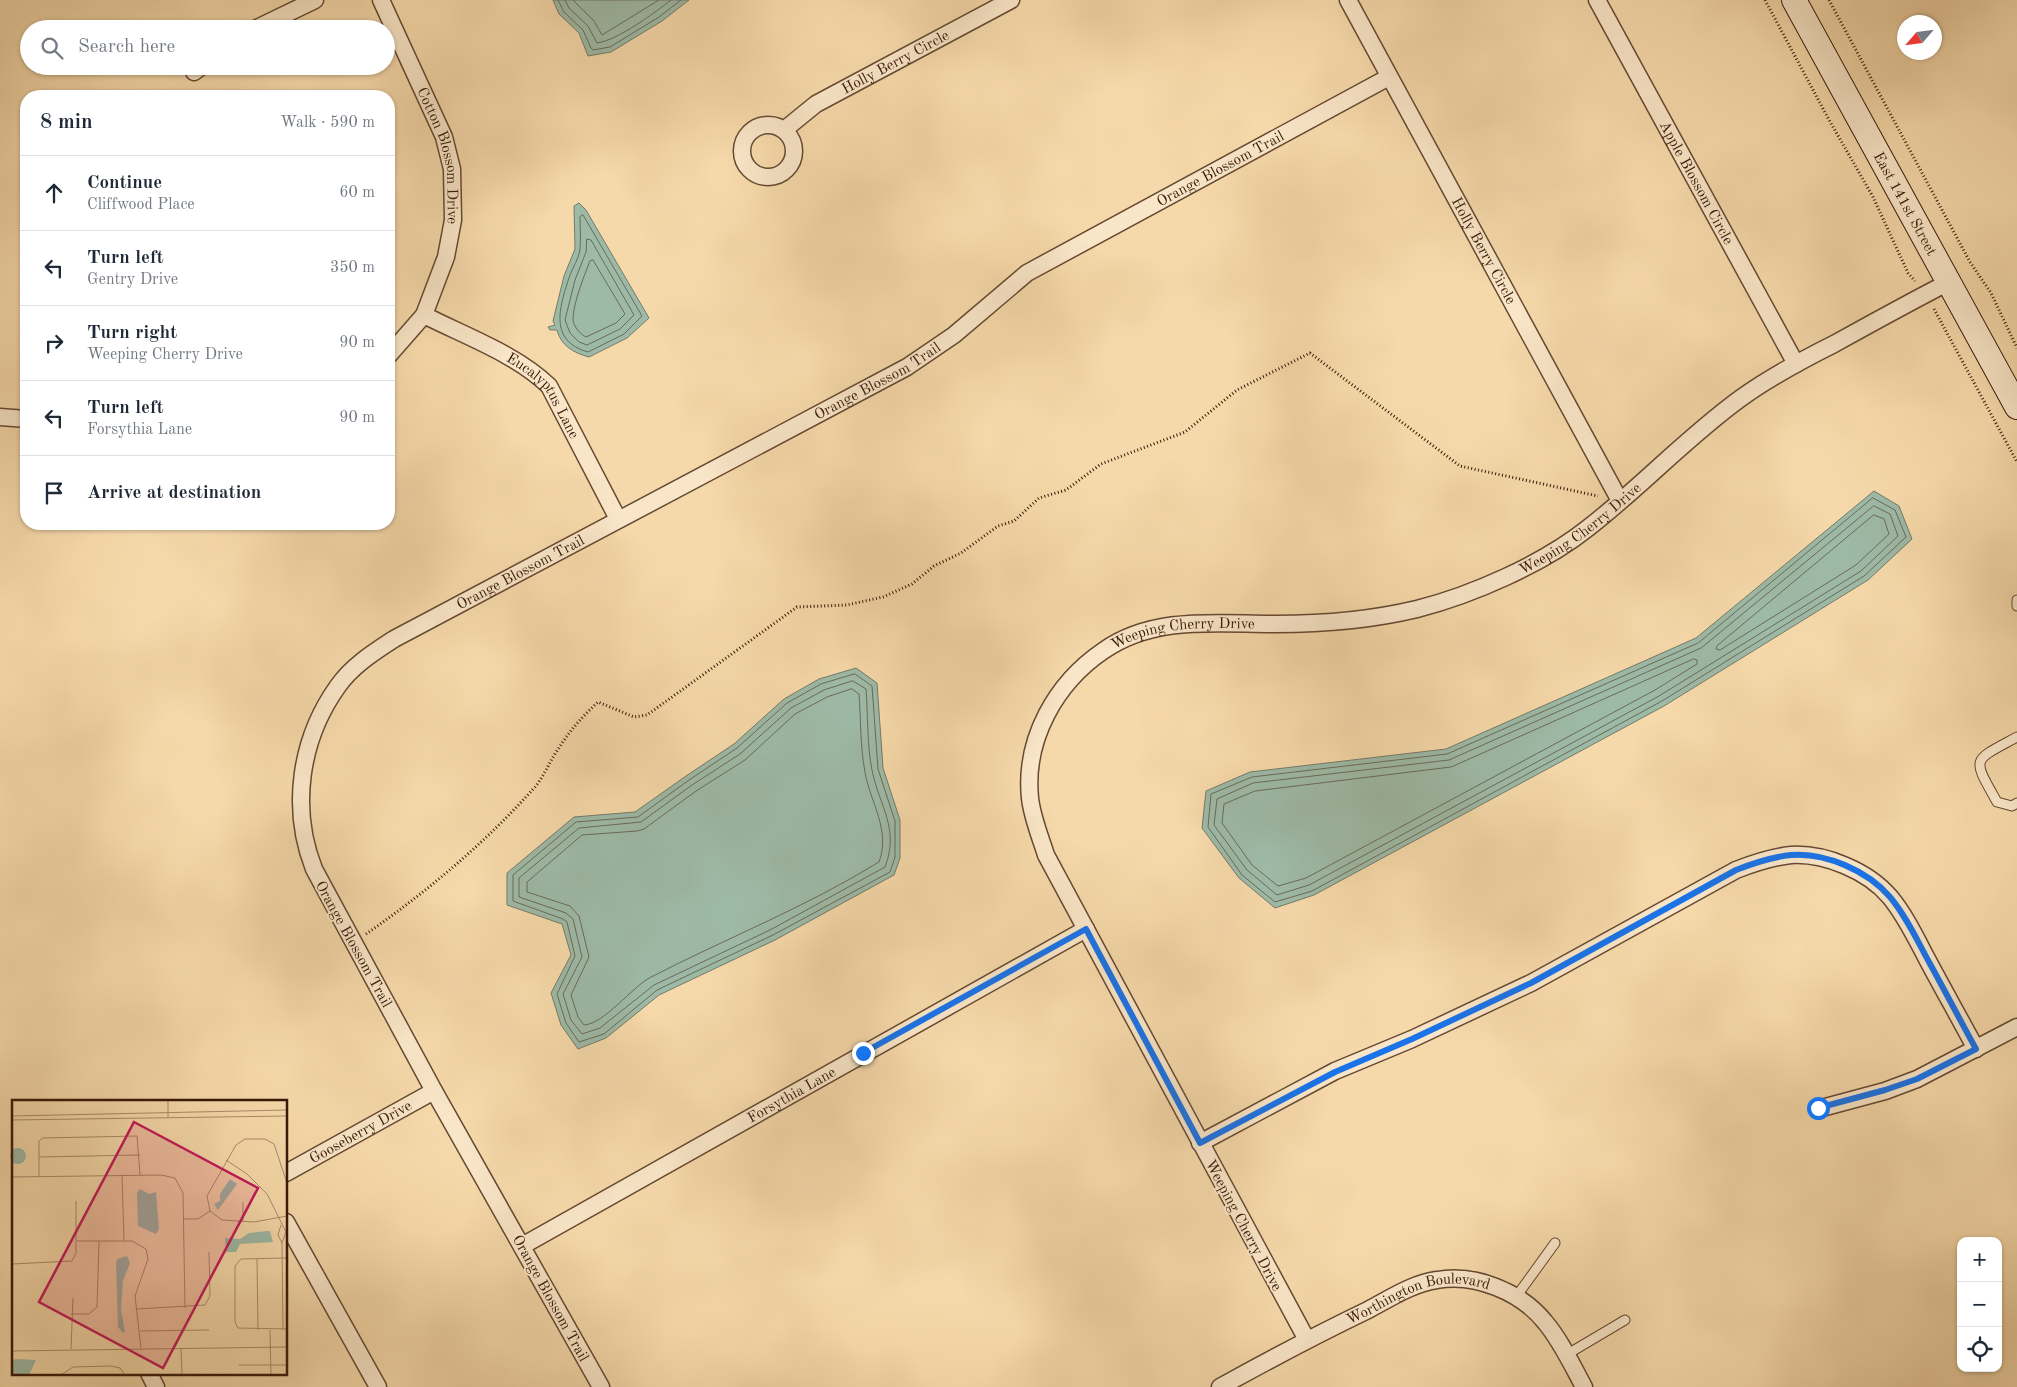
<!DOCTYPE html>
<html lang="en">
<head>
<meta charset="utf-8">
<style>
	body { margin:0; font-family:"Old Standard TT",serif; background:#f6f6f7; color:#1f2937 }
	.controls { position:absolute; right:15px; bottom:15px; display:grid; overflow:hidden; border-radius:10px; box-shadow:0 1px 4px #0004 }
	.controls button { width:45px; height:45px; display:grid; place-items:center; padding:0; border:0; border-bottom:1px solid #e0e1e3; background:#fff; color:#1f2937; font:25px sans-serif }
	.compass { position:absolute; left:1897px; top:15px; width:45px; height:45px; border-radius:50%; background:#fff; box-shadow:0 1px 4px #0004; rotate:242deg }
	.stop { position:absolute; width:15px; height:15px; margin:-11px; border:4px solid #1a73e8; border-radius:50%; background:#fff }
	.stop.end { background:#1a73e8; border-color:#fff; box-shadow:0 1px 5px #0008 }
	.list { margin:0; padding:0; list-style:none }
	h2 { display:flex; justify-content:space-between; align-items:center; height:65px; margin:0; padding:0 20px; font-size:21px }
	h2 small { font-size:16px; font-weight:400; color:#747a83 }
	.list li { display:grid; grid-template-columns:32px 1fr auto; gap:15px; align-items:center; box-sizing:border-box; height:75px; padding:0 20px; border-top:1px solid #e0e1e3 }
	.list b { display:block; font-size:19px; white-space:nowrap }
	.list p { margin:0; font-size:16px; white-space:nowrap; color:#747a83 }
	.list em { font-size:16px; font-style:normal; color:#747a83 }
	.icon { flex:none; width:28px; height:28px; fill:none; stroke:currentColor; stroke-width:2; stroke-linecap:round; stroke-linejoin:round }
	.map { position:relative; flex:none; width:2017px; height:1387px; overflow:hidden }
	.search { position:absolute; background:#fff; box-shadow:0 1px 4px #0004; left:20px; top:20px; width:375px; height:55px; display:flex; align-items:center; gap:12px; box-sizing:border-box; padding:0 18px; border-radius:28px; color:#747a83; font-size:19px }
	.panel { position:absolute; background:#fff; box-shadow:0 1px 4px #0004; left:20px; top:90px; width:375px; height:440px; border-radius:20px }
	.map>svg:first-child { display:block }
	.water { fill:#9dbaa7; stroke:#747a68 }
	.lines { fill:none; stroke-linecap:round; stroke-linejoin:round }
	.shore { stroke:#6a6a58; stroke-width:1 }
	.lane-casing { stroke:#664931; stroke-width:11 }
	.street-casing { stroke:#664931; stroke-width:19 }
	.secondary-casing { stroke:#361909; stroke-width:26 }
	.path { stroke:#361909; stroke-width:3; stroke-dasharray:1 2.5; stroke-linecap:butt }
	.lane { stroke:#f9e6c8; stroke-width:9 }
	.street { stroke:#f9e6c8; stroke-width:16 }
	.secondary { stroke:#f9e6c8; stroke-width:24 }
	.route { stroke:#1a73e8; stroke-width:6 }
	.labels { text-anchor:middle; stroke-width:4; stroke-linejoin:round; paint-order:stroke }
	.street-label { font-size:15px; fill:#361909; stroke:#f9e6c8 }
	.inset-road { fill:none; stroke:#a98c6a; stroke-width:1 }
	.view { fill:#c2185b; fill-opacity:0.15; stroke:#c2185b; stroke-width:2.5 }
	.inset-edge { fill:none; stroke:#361909; stroke-width:2.5 }
</style>
</head>
<body>
<div class="map">
<svg width="2017" height="1387" viewBox="0 0 2017 1387">
	<rect width="100%" height="100%" fill="#f6d9aa"/>
	<filter id="stains"><feTurbulence type="fractalNoise" baseFrequency=".004" numOctaves="4"/><feColorMatrix values="0 0 0 0 .2 0 0 0 0 .09 0 0 0 0 .02 0 0 0 .5 -.17"/></filter>
	<radialGradient id="worn" r=".72"><stop offset=".6" stop-color="#630" stop-opacity="0"/><stop offset="1" stop-color="#630" stop-opacity=".3"/></radialGradient>
	<path class="water" d="M553,0H689L662,21L611,52L588,56L579,33L559,14Z
		M579,203L586,210L649,318L627,338L589,357C574,353 561,346 557,330H550L548,327L555,325L553,321L564,276L575,249L574,206Z
		M1874,491L1899,506L1912,539L1868,580L1664,706L1314,895L1275,908L1239,878L1202,828L1206,791L1250,772L1446,749L1696,638Z
		M856,668L877,683L883,768L900,820V858L894,875L775,940L659,995L606,1038L578,1049L561,1025L551,993L571,955L562,924L507,905V873L574,817L635,812L686,776L734,744L784,699L819,679Z"/>
	<g class="lines">
		<path class="shore" d="M558,0L564,12L583,30L591,48L593,50L610,47L659,17L681,0
			M565,0L569,8L588,26L597,43C618,40 653,14 671,0
			M573,0L594,21L602,35L659,0
			M583,215L642,316L624,334L588,352C549,341 559,308 569,278C572,268 579,259 580,249C581,239 580,228 580,217Z
			M587,239L591,240L634,315L620,329L587,345L579,342L570,333L565,320L575,280L586,252Z
			M593,260L625,314L616,323L586,337C580,334 573,326 573,319C573,304 584,276 590,261Z
			M1873,498L1895,510L1906,537L1864,576L1662,701L1312,891L1275,902L1242,875L1208,827L1211,794L1252,777L1447,754L1698,643Z
			M1874,506L1890,514L1898,536L1861,571L1659,696L1309,885L1277,895L1247,870L1214,825L1217,799L1253,783L1449,760L1701,648Z
			M1874,515L1884,519L1889,534L1856,565L1720,650L1716,649L1717,646Z
			M1694,659L1697,660V664L1655,690L1306,878L1278,886L1252,865L1222,823L1224,804L1255,791L1451,767Z
			M855,674L872,686L878,769L895,821V857L890,872L773,935L657,990L604,1034L579,1042L566,1023L557,994L575,956L567,922L563,919L513,901V875L576,822L638,817L689,780L737,748L787,703L821,684Z
			M853,681L866,689C868,714 867,747 872,770C879,806 900,828 885,867L770,930L654,985L600,1028L582,1034L571,1020L563,994L582,957L573,919L566,913L519,897V878L579,828L641,822L692,785L740,754L791,708L824,690Z
			M852,689L859,694C861,719 860,747 865,772C870,802 891,830 879,862C806,907 727,938 651,977C632,987 604,1024 584,1025L578,1017L571,995L589,957L579,916L570,906L527,892V882L582,835L637,831L644,829L696,791L745,760L795,714L827,697Z"/>
		<g class="lane-casing">
			<path id="lane" d="M2017,600V606
				M2017,737C1971,762 1972,757 1997,802L2012,806L2017,803
				M1516,1297L1555,1243
				M1566,1355L1625,1320"/>
		</g>
		<g class="street-casing">
			<g id="street">
				<path id="s1" d="M381,0L444,137L452,169L453,220L446,257L424,315L389,355"/>
				<path id="s2" d="M1348,0L1620,501"/>
				<path id="s3" d="M1597,0L1796,364"/>
				<path d="M255,29L315,0"/>
				<path d="M194,72L202,66"/>
				<circle cx="768" cy="151" r="26"/>
				<path id="s4" d="M784,130L816,104L1011,0"/>
				<path id="s5" d="M424,315C465,336 516,354 549,386L618,519"/>
				<path d="M0,417L26,419"/>
				<path d="M1818,1109L1885,1091L1917,1079L2017,1027"/>
				<path d="M1200,1143L1335,1071L1412,1039L1531,983L1736,870C1754,863 1772,857 1791,855C1825,853 1868,871 1890,897C1905,915 1916,938 1927,959C1943,989 1960,1019 1976,1049"/>
				<path id="s6" d="M286,1173L434,1091"/>
				<path d="M286,1222L378,1387"/>
				<path id="s7" d="M522,1246L1086,929"/>
				<path id="s8" d="M1307,1340L1046,855C1040,836 1032,817 1030,798C1024,739 1056,683 1103,651C1154,615 1217,624 1276,624C1323,624 1371,620 1417,609C1472,595 1543,564 1588,528C1641,487 1687,437 1741,398C1770,377 1802,360 1834,344C1872,323 1910,302 1949,282"/>
				<path d="M149,1373L156,1387"/>
				<path id="s9" d="M601,1387L434,1091L314,869C290,808 300,739 338,686C352,666 374,652 394,639L907,367L954,335L1027,273L1389,77"/>
				<path id="s10" d="M1220,1387C1269,1360 1318,1334 1368,1310C1389,1299 1413,1283 1437,1280C1475,1273 1521,1292 1545,1322C1561,1341 1572,1365 1584,1387"/>
			</g>
		</g>
		<g class="secondary-casing">
			<g id="secondary">
				<path id="s11" d="M1794,0L2017,407"/>
			</g>
		</g>
		<path class="path" d="M1765,0L1828,118L1873,197L1908,273L1915,281
			M1829,0L1970,262L1991,293L2017,348
			M1934,309L2017,462
			M366,934C428,891 485,843 535,787C545,775 550,760 559,748C570,730 583,716 598,702L634,717L647,715L797,607L847,605L883,597L912,584L934,566L961,553L998,526L1014,521L1039,498L1066,490L1101,464L1185,432L1237,390L1310,353L1460,466L1598,496"/>
		<use href="#lane" class="lane"/>
		<use href="#street" class="street"/>
		<use href="#secondary" class="secondary"/>
	</g>
	<g class="lines">
		<path class="route" d="M863,1053L1086,929L1200,1143L1335,1072L1412,1039L1531,983L1736,870C1754,863 1772,857 1791,855C1825,852 1868,871 1890,897C1906,916 1917,940 1929,962C1945,991 1960,1020 1976,1049L1917,1079L1885,1090L1818,1108"/>
	</g>
	<g class="labels">
		<g class="street-label">
			<text dy="5" stroke="none"><textPath href="#s4" startOffset="131">Holly Berry Circle</textPath></text>
			<text dy="5" stroke="none"><textPath href="#s1" startOffset="168">Cotton Blossom Drive</textPath></text>
			<text dy="5" stroke="none"><textPath href="#s9" startOffset="1811">Orange Blossom Trail</textPath></text>
			<text dy="5" stroke="none"><textPath href="#s3" startOffset="208">Apple Blossom Circle</textPath></text>
			<text dy="5" stroke="none"><textPath href="#s11" startOffset="232">East 141st Street</textPath></text>
			<text dy="5" stroke="none"><textPath href="#s2" startOffset="285">Holly Berry Circle</textPath></text>
			<text dy="5" stroke="none"><textPath href="#s9" startOffset="1406">Orange Blossom Trail</textPath></text>
			<text dy="5" stroke="none"><textPath href="#s5" startOffset="148">Eucalyptus Lane</textPath></text>
			<text dy="5" stroke="none"><textPath href="#s8" startOffset="1286">Weeping Cherry Drive</textPath></text>
			<text dy="5" stroke="none"><textPath href="#s9" startOffset="1001">Orange Blossom Trail</textPath></text>
			<text dy="5" stroke="none"><textPath href="#s8" startOffset="866">Weeping Cherry Drive</textPath></text>
			<text transform="translate(354 944) rotate(61)" y="5">Orange Blossom Trail</text>
			<text dy="5" stroke="none"><textPath href="#s7" startOffset="309">Forsythia Lane</textPath></text>
			<text dy="5" stroke="none"><textPath href="#s6" startOffset="85">Gooseberry Drive</textPath></text>
			<text transform="translate(1244 1225) rotate(62)" y="5">Weeping Cherry Drive</text>
			<text transform="translate(551 1298) rotate(61)" y="5">Orange Blossom Trail</text>
			<text dy="5" stroke="none"><textPath href="#s10" startOffset="220">Worthington Boulevard</textPath></text>
		</g>
	</g>
	<g transform="translate(12 1100)">
		<rect width="275" height="275" fill="#f6d9aa"/>
		<path d="M-2 56a8 8 0 1 1 16 0a8 8 0 1 1-16 0ZM218,79L225,84L206,110L202,104L208,101V94ZM128,89L137,94L144,92L147,129L144,134L126,126L125,93ZM255,131H258L261,142L228,144L224,152H214L213,138L228,139L237,133ZM115,156L118,163L111,181L109,209L113,232L111,233L106,227L104,163L105,159ZM0,260L5,259L24,260L17,275H0Z" fill="#9dbaa7"/>
		<path class="inset-road" d="M156,0V17M0,16L275,10M0,20L275,16M27,57L128,55M214,60L235,74L255,94L274,132L270,143L271,229M110,75L112,141M0,77L149,75L163,78L171,93L173,208M27,77V41L31,38L125,36L128,75M275,83L262,44L253,39H233L224,45L195,96L198,111L210,120L242,122L275,116M231,102V122M171,119H186L198,111M269,125L266,135L270,143M65,141H120L134,149L136,159L123,196L129,248M275,158L229,159L223,166V222L226,228L275,229M245,159L246,230M0,164L60,161L64,153V101M125,209L193,205L198,196L197,152M59,214H77L85,207L87,141M258,230L259,275M129,231L197,230M169,248L170,275M59,249L61,198M0,251L275,247M227,265H275M49,275L61,267L99,266L108,268L113,275"/>
		<path class="view" d="M122,22L246,88L151,268L27,202Z"/>
		<rect width="275" height="275" class="inset-edge"/>
	</g>
	<rect width="100%" height="100%" filter="url(#stains)"/>
	<rect width="100%" height="100%" fill="url(#worn)"/>
</svg>
<div class="controls">
<button>+</button>
<button>−</button>
<button><svg class="icon" aria-label="locate" viewBox="0 0 24 24"><circle cx="12" cy="12" r="6"/><path d="M12 2v4M12 18v4M2 12h4M18 12h4"/></svg></button>
</div>
<svg class="compass" viewBox="-18 -18 36 36"><path d="M0-13l5 13h-10z" fill="#e53935"/><path d="M0 13l5-13h-10z" fill="#747a83"/></svg>
<div class="stop" style="left:1818px;top:1108px"></div>
<div class="stop end" style="left:863px;top:1053px"></div>
<div class="search"><svg class="icon" aria-label="search" viewBox="0 0 24 24"><circle cx="10" cy="10" r="6"/><path d="M15 15l6 6"/></svg>Search here</div>
<section class="panel">
<h2>8 min<small>Walk · 590 m</small></h2>
<ul class="list">
<li><svg class="icon" aria-label="ahead" viewBox="0 0 24 24"><path d="M12 20V5M6 11l6-6 6 6"/></svg><div><b>Continue</b><p>Cliffwood Place</p></div><em>60 m</em></li>
<li><svg class="icon" aria-label="left" viewBox="0 0 24 24"><path d="M17 20v-9H6M10 6l-5 5 5 5"/></svg><div><b>Turn left</b><p>Gentry Drive</p></div><em>350 m</em></li>
<li><svg class="icon" aria-label="right" viewBox="0 0 24 24"><path d="M7 20v-9h11M14 6l5 5-5 5"/></svg><div><b>Turn right</b><p>Weeping Cherry Drive</p></div><em>90 m</em></li>
<li><svg class="icon" aria-label="left" viewBox="0 0 24 24"><path d="M17 20v-9H6M10 6l-5 5 5 5"/></svg><div><b>Turn left</b><p>Forsythia Lane</p></div><em>90 m</em></li>
<li><svg class="icon" aria-label="arrive" viewBox="0 0 24 24"><path d="M6 21V4h12l-3 4 3 4H6"/></svg><div><b>Arrive at destination</b></div></li>
</ul>
</section>
</div>
</body>
</html>
